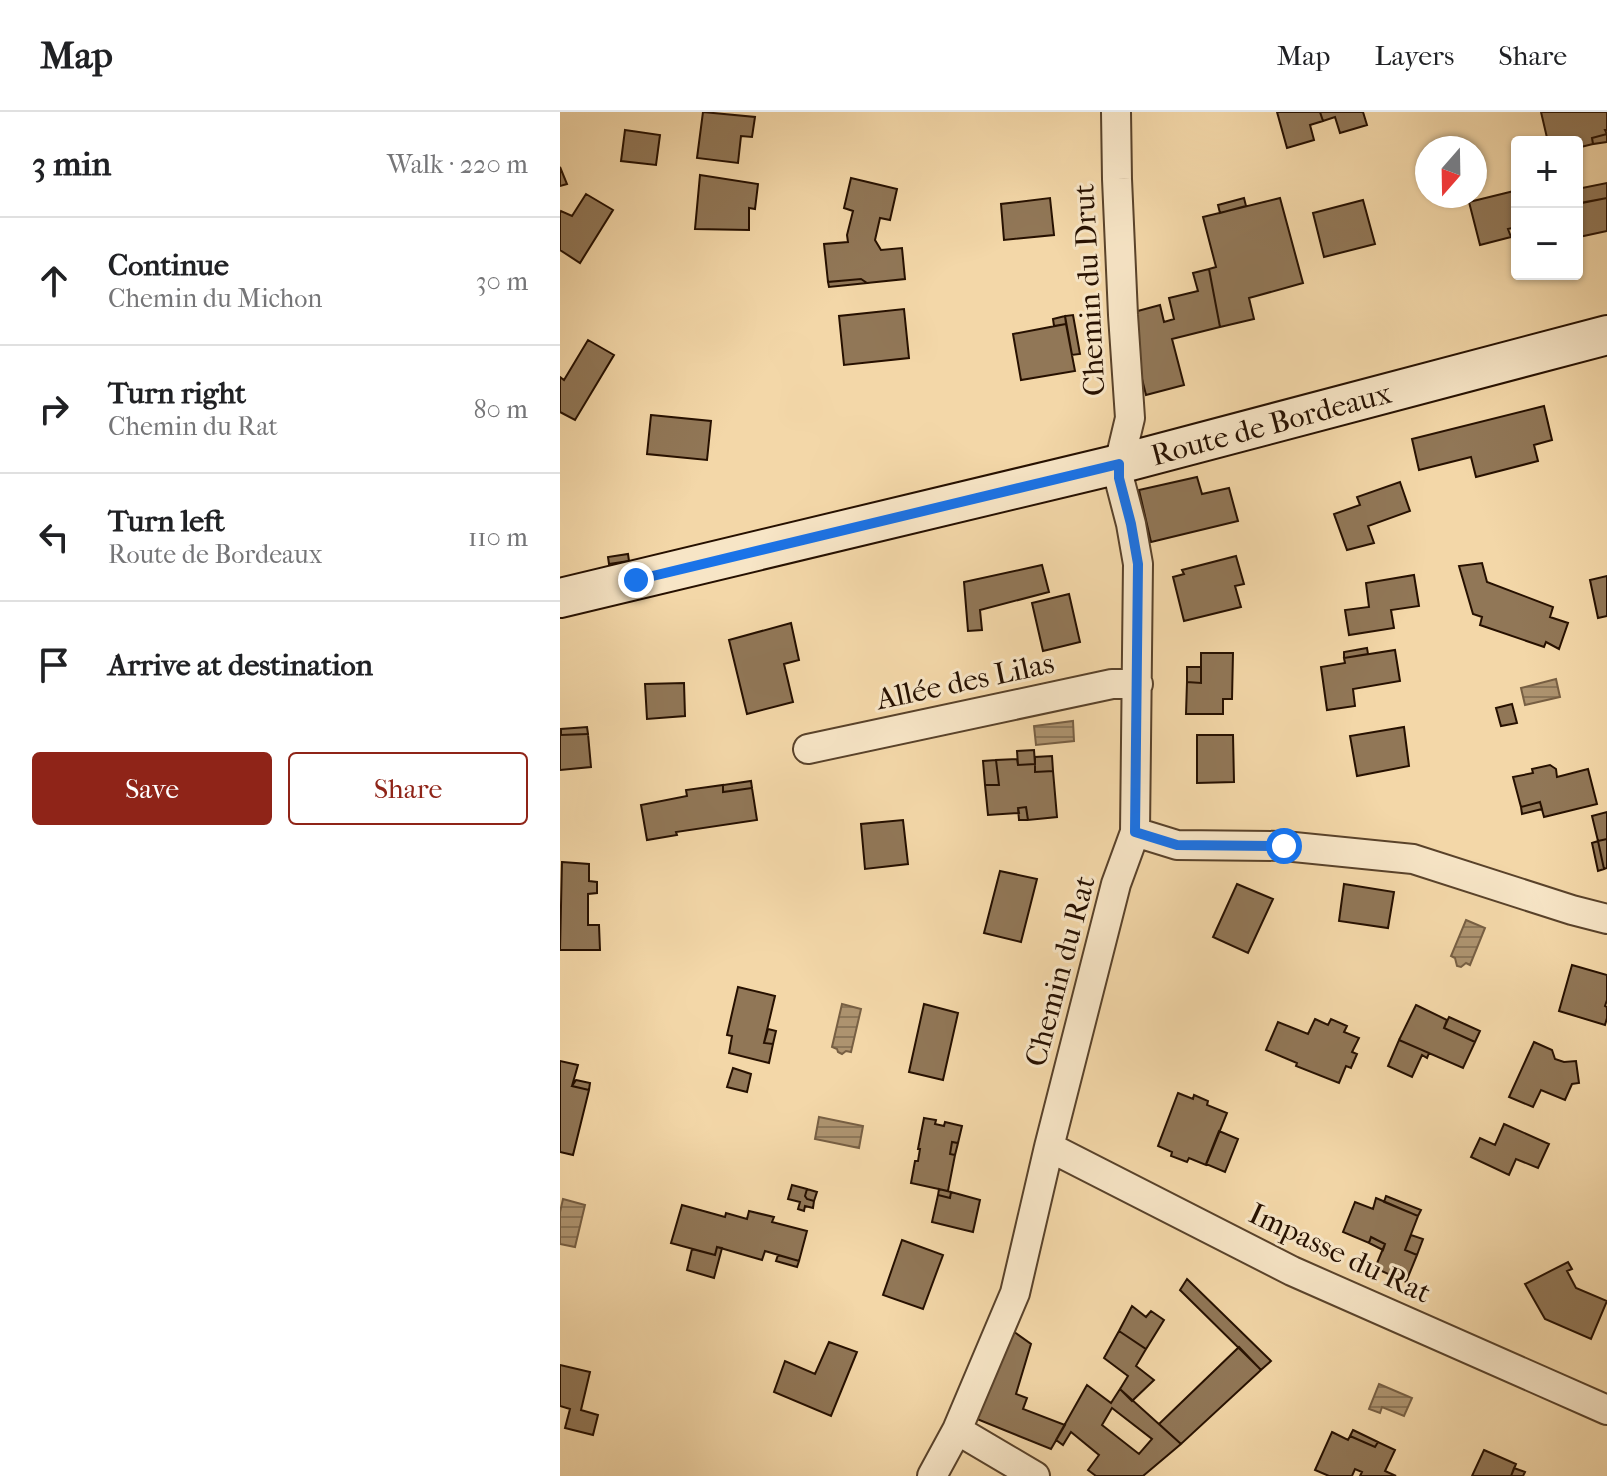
<!DOCTYPE html>
<html lang="en">
<head>
<meta charset="utf-8">
<style>
	body { margin:0; font-family:"IM FELL French Canon",serif; background:#f2f2f2; color:#202124 }
	.controls { position:absolute; right:24px; top:24px; display:grid; overflow:hidden; border-radius:8px; box-shadow:0 2px 6px #0004 }
	.controls button { width:72px; height:72px; display:grid; place-items:center; padding:0; border:0; border-bottom:2px solid #e0e0e0; background:#fff; color:#202124; font:40px sans-serif }
	.compass { position:absolute; left:855px; top:24px; width:72px; height:72px; border-radius:50%; background:#fff; box-shadow:0 2px 6px #0004; rotate:200deg }
	.stop { position:absolute; width:24px; height:24px; margin:-18px; border:6px solid #1a73e8; border-radius:50%; background:#fff }
	.stop.end { background:#1a73e8; border-color:#fff; box-shadow:0 2px 8px #0008 }
	.list { margin:0; padding:0; list-style:none }
	h2 { display:flex; justify-content:space-between; align-items:center; height:104px; margin:0; padding:0 32px; font-size:34px }
	h2 small { font-size:26px; font-weight:400; color:#757577 }
	.list li { display:grid; grid-template-columns:52px 1fr auto; gap:24px; align-items:center; box-sizing:border-box; height:128px; padding:0 32px; border-top:2px solid #e0e0e0 }
	.list b { display:block; font-size:30px; white-space:nowrap }
	.list p { margin:0; font-size:26px; white-space:nowrap; color:#757577 }
	.list em { font-size:26px; font-style:normal; color:#757577 }
	.actions { display:flex; gap:16px; padding:24px 32px }
	.actions a { flex:1; padding:18px 0; border:2px solid #8f2418; border-radius:8px; text-align:center; font-size:28px; color:#8f2418 }
	.actions .main { background:#8f2418; color:#fff }
	.icon { flex:none; width:44px; height:44px; fill:none; stroke:currentColor; stroke-width:2; stroke-linecap:round; stroke-linejoin:round }
	.map { position:relative; flex:none; width:1047px; height:1364px; overflow:hidden }
	header { display:flex; align-items:center; gap:48px; box-sizing:border-box; height:112px; padding:0 40px; background:#fff; border-bottom:2px solid #e0e0e0 }
	header strong { font-size:38px }
	nav { display:flex; gap:44px; margin-inline-start:auto; font-size:28px }
	main { display:flex }
	aside { flex:1; background:#fff }
	.map>svg:first-child { display:block }
	.water { fill:url(#water-rules); stroke:#775f43; stroke-width:2 }
	.building { fill:#917757; stroke:#261000; stroke-width:2; fill-rule:evenodd }
	.lines { fill:none; stroke-linecap:round; stroke-linejoin:round }
	.street-casing { stroke:#59422a; stroke-width:32 }
	.secondary-casing { stroke:#261000; stroke-width:42 }
	.street { stroke:#f7e5c6; stroke-width:28 }
	.secondary { stroke:#f7e5c6; stroke-width:38 }
	.route { stroke:#1a73e8; stroke-width:10 }
	.labels { text-anchor:middle; stroke-width:6; stroke-linejoin:round; paint-order:stroke }
	.street-label { font-size:30px; fill:#261000; stroke:#f7e5c6 }
</style>
</head>
<body>
<header>
<strong>Map</strong>
<nav><a>Map</a><a>Layers</a><a>Share</a></nav>
</header>
<main>
<aside>
<h2>3 min<small>Walk · 220 m</small></h2>
<ul class="list">
<li><svg class="icon" aria-label="ahead" viewBox="0 0 24 24"><path d="M12 20V5M6 11l6-6 6 6"/></svg><div><b>Continue</b><p>Chemin du Michon</p></div><em>30 m</em></li>
<li><svg class="icon" aria-label="right" viewBox="0 0 24 24"><path d="M7 20v-9h11M14 6l5 5-5 5"/></svg><div><b>Turn right</b><p>Chemin du Rat</p></div><em>80 m</em></li>
<li><svg class="icon" aria-label="left" viewBox="0 0 24 24"><path d="M17 20v-9H6M10 6l-5 5 5 5"/></svg><div><b>Turn left</b><p>Route de Bordeaux</p></div><em>110 m</em></li>
<li><svg class="icon" aria-label="arrive" viewBox="0 0 24 24"><path d="M6 21V4h12l-3 4 3 4H6"/></svg><div><b>Arrive at destination</b></div></li>
</ul>
<div class="actions"><a class="main">Save</a><a>Share</a></div>
</aside>
<div class="map">
<svg width="1047" height="1364" viewBox="0 0 1047 1364">
	<defs>
		<pattern id="water-rules" width="6" height="5" patternUnits="userSpaceOnUse" patternTransform="scale(2)"><rect width="6" height="5" fill="#ad936f"/><path d="M0 2.5h6" fill="none" stroke="#8d7759"/></pattern>
	</defs>
	<rect width="100%" height="100%" fill="#f3d7a8"/>
	<filter id="stains"><feTurbulence type="fractalNoise" baseFrequency=".0025" numOctaves="4"/><feColorMatrix values="0 0 0 0 .2 0 0 0 0 .09 0 0 0 0 .02 0 0 0 .5 -.17"/></filter>
	<radialGradient id="worn" r=".72"><stop offset=".6" stop-color="#630" stop-opacity="0"/><stop offset="1" stop-color="#630" stop-opacity=".3"/></radialGradient>
	<path class="water" d="M996,567L1000,585L965,593L961,576Z
		M513,609L514,629L476,633L474,614Z
		M906,808L925,816L910,853L906,851L901,855L897,854L895,846L891,844Z
		M282,892L301,897L291,940L286,939L282,942L278,940L277,937L272,935Z
		M259,1005L303,1014L299,1036L255,1027Z
		M3,1087L25,1093L15,1135L0,1132V1100Z
		M819,1272L852,1286L844,1304L822,1295L820,1301L809,1297Z"/>
	<path class="building" d="M143,0L195,5L192,25L181,24L178,51L137,46Z
		M717,0H760L763,9L750,13L754,28L727,36Z
		M760,0H803L807,13L780,21L775,5L763,9Z
		M981,0H1047V18H1045L1047,22L1032,26L1033,32L1017,36V30H988Z
		M65,18L100,23L96,53L61,49Z
		M1047,22V30L1033,32L1032,26Z
		M0,55L7,72L0,74Z
		M140,63L198,72L195,97L189,96V118L135,117Z
		M291,66L337,77L330,108L320,106L315,128L321,138L342,136L345,167L307,171L301,167L268,170L264,132L288,130L287,123L293,99L284,96Z
		M1047,71V86L1020,91L1017,77Z
		M954,79L957,90V115L948,117L951,125L920,133L909,90Z
		M26,82L53,98L20,151L0,138V101L1,99L12,104Z
		M490,86L494,123L444,128L441,92Z
		M684,86L686,94L660,101L658,93Z
		M720,86L743,171L689,186L694,207L660,215L649,157L656,155L643,105Z
		M1047,86V119L1019,125L1017,115V92Z
		M803,88L815,132L764,145L753,101Z
		M649,157L660,215L612,227L624,273L586,283L570,219L578,216L574,200L600,193L604,210L614,207L609,186L638,179L633,161Z
		M301,167L307,171L269,175L268,170Z
		M344,197L349,246L284,253L279,204Z
		M513,203L520,242L512,243L505,204Z
		M505,204L506,212L494,214L493,207Z
		M506,212L515,259L461,268L453,222Z
		M28,228L54,243L15,308L0,300V265L4,268Z
		M984,294L992,328L974,333L978,349L916,365L911,345L859,358L852,327Z
		M91,303L151,309L147,348L87,342Z
		M637,365L642,382L669,376L678,409L591,430L579,378Z
		M840,370L850,399L808,414L814,431L787,438L774,402L800,393L797,385Z
		M68,442L69,449L49,452L48,445Z
		M676,444L684,472L675,474L681,495L624,509L613,465L624,462L622,458Z
		M922,451L927,470L993,495L990,505L1008,511L999,537L986,530L984,535L920,513L922,505L913,502L899,454Z
		M482,453L489,480L420,498L422,518L408,519L404,470Z
		M854,463L859,494L831,498L834,516L789,523L785,498L809,495L806,471Z
		M1047,464V504L1038,506L1030,468Z
		M509,482L520,530L483,539L472,491Z
		M231,511L239,548L224,552L233,590L187,602L169,528Z
		M807,536L808,542L784,546V540Z
		M835,538L840,569L793,577L795,594L767,598L761,555L785,551L784,546Z
		M641,541H673L672,587H663V602H626L627,570L641,571Z
		M627,555H641V571L627,570Z
		M124,571L125,604L87,607L85,572Z
		M952,592L957,611L941,614L936,596Z
		M27,615L28,622L1,623V617Z
		M844,615L849,654L797,664L790,624Z
		M0,617L1,623L28,622L31,655L0,658Z
		M637,623H673L674,670L637,671Z
		M474,638L475,652L458,653L457,639Z
		M492,644L493,659L475,660V645Z
		M457,647L458,653L475,652V660L493,659L497,705L468,708L466,695L458,696L459,701L428,703L425,673H439L436,648Z
		M436,648L439,673H425L423,649Z
		M990,653L996,657L997,665L1028,657L1037,692L984,705L980,690L961,695L953,665L973,661L972,657Z
		M191,669L192,676L163,680V673Z
		M163,673V680L192,676L197,708L116,720L117,723L87,728L81,693L127,684L126,678Z
		M980,690L982,697L962,702L961,695Z
		M466,695L468,708H459L458,696Z
		M1047,700V727L1038,729L1032,704Z
		M343,708L348,752L305,757L301,712Z
		M1047,727V756L1044,757L1038,729Z
		M1038,729L1044,757L1038,759L1032,731Z
		M2,750L29,752V769L37,770V781L28,782V813H39L40,838H0Z
		M440,759L477,767L461,830L424,821Z
		M677,772L713,787L688,841L653,825Z
		M784,772L834,780L828,816L779,809Z
		M1012,853L1047,863V888L1045,894L1047,895V906L1045,913L999,899Z
		M178,875L215,884L204,931L213,932L209,951L169,941L172,924L167,923Z
		M364,892L398,901L383,968L349,960Z
		M856,893L887,908L884,916L915,930L903,956L839,928Z
		M889,905L920,919L915,930L884,916Z
		M755,907L768,913L771,907L787,914L784,920L799,926L792,940L797,942L791,956L786,954L779,971L736,954L737,951L706,938L718,910L748,922Z
		M208,917L216,919L213,932L204,931Z
		M839,928L869,941L867,946L862,943L852,965L828,954Z
		M974,930L992,938L995,947L1004,950L1016,949L1019,971L1012,972L1005,988L981,978L973,995L949,985Z
		M0,949L18,953L12,974L29,978L13,1043L0,1040Z
		M173,956L191,962L187,980L167,975Z
		M16,968L30,971L29,978L12,974Z
		M618,981L633,987L634,983L648,989L647,993L667,1001L646,1053L629,1046L627,1050L611,1044L612,1040L598,1034Z
		M364,1006L376,1008L375,1012L384,1014L385,1010L402,1014L398,1031L392,1030L390,1042L395,1043L388,1079L351,1071L355,1049H358L360,1037H358Z
		M944,1012L989,1032L978,1056L956,1047L949,1063L911,1045L920,1026L935,1033Z
		M659,1019L678,1027L665,1060L646,1052Z
		M392,1030L398,1031L395,1043L390,1042Z
		M232,1073L247,1077L245,1084L247,1087L254,1089L253,1096L245,1094L244,1099L238,1097L240,1090L228,1087Z
		M247,1077L257,1080L254,1089L247,1087L245,1084Z
		M379,1077L391,1080L390,1086L378,1083Z
		M391,1080L420,1088L413,1120L372,1110L378,1083L390,1086Z
		M826,1084L861,1098L858,1104L824,1090Z
		M816,1086L858,1104L845,1138L857,1143L846,1170L815,1156L825,1132L811,1125L809,1131L783,1120L795,1090L813,1097Z
		M122,1093L165,1105L166,1101L187,1107L189,1099L214,1105L212,1110L247,1119L239,1149L205,1139L202,1148L157,1135L155,1143L111,1131Z
		M851,1123L863,1127L857,1143L845,1138Z
		M811,1125L825,1132L823,1138L809,1131Z
		M342,1128L383,1143L363,1197L323,1183Z
		M157,1135L162,1136L154,1166L127,1158L132,1137L155,1143Z
		M218,1143L239,1149L237,1155L216,1149Z
		M1008,1150L1012,1157L1007,1159L1016,1176L1047,1189L1031,1227L985,1207L965,1172Z
		M627,1167L711,1249L701,1258L620,1178Z
		M572,1194L586,1205L591,1199L604,1208L586,1237L559,1219Z
		M453,1219L471,1232L456,1282L467,1286L463,1297L505,1313L491,1337L412,1305Z
		M559,1219L586,1237L576,1254L594,1268L572,1289L560,1277L568,1264L544,1246Z
		M269,1230L297,1240L271,1304L214,1280L225,1249L255,1262Z
		M679,1235L701,1258L621,1332L599,1312Z
		M0,1253L30,1260L21,1298L38,1303L33,1323L5,1316L10,1297L0,1294Z
		M527,1273L551,1291L560,1277L621,1332L583,1364H536L528,1358L539,1343L511,1320L503,1333L496,1328ZM552,1296L592,1327L579,1342L542,1313Z
		M793,1318L818,1330L815,1335L790,1324Z
		M772,1320L788,1328L790,1324L815,1335L818,1330L835,1338L825,1359L836,1364H800L802,1360L795,1357L792,1364H769L755,1358Z
		M924,1338L956,1352L951,1364H912Z
		M954,1356L965,1360L963,1364H951Z"/>
	<g class="lines">
		<g class="street-casing">
			<path id="street" d="M248,637L552,572H578
				M575,720L617,733L724,734L853,747L1012,798L1047,807
				M489,1035L732,1159L1047,1298
				M397,1318L475,1364
				M372,1364L397,1318L455,1181L489,1035L556,772L575,720L578,452L571,412L559,366V352L570,306L563,203L557,67L556,0"/>
		</g>
		<g class="secondary-casing">
			<path id="secondary" d="M0,486L559,352L1047,223"/>
		</g>
		<use href="#street" class="street"/>
		<use href="#secondary" class="secondary"/>
	</g>
	<g class="lines">
		<path class="route" d="M76,468L559,352V366L571,412L578,452L575,720L617,733L724,734"/>
	</g>
	<g class="labels">
		<g class="street-label">
			<text transform="translate(529 178) rotate(-93)" y="10">Chemin du Drut</text>
			<text transform="translate(711 312) rotate(-15)" y="10">Route de Bordeaux</text>
			<text transform="translate(405 569) rotate(-12)" y="10">Allée des Lilas</text>
			<text transform="translate(500 859) rotate(-75)" y="10">Chemin du Rat</text>
			<text transform="translate(780 1141) rotate(25)" y="10">Impasse du Rat</text>
		</g>
	</g>
	<rect width="100%" height="100%" filter="url(#stains)"/>
	<rect width="100%" height="100%" fill="url(#worn)"/>
</svg>
<div class="controls">
<button>+</button>
<button>−</button>
</div>
<svg class="compass" viewBox="-18 -18 36 36"><path d="M0-13l5 13h-10z" fill="#e53935"/><path d="M0 13l5-13h-10z" fill="#757577"/></svg>
<div class="stop" style="left:724px;top:734px"></div>
<div class="stop end" style="left:76px;top:468px"></div>
</div>
</main>
</body>
</html>
